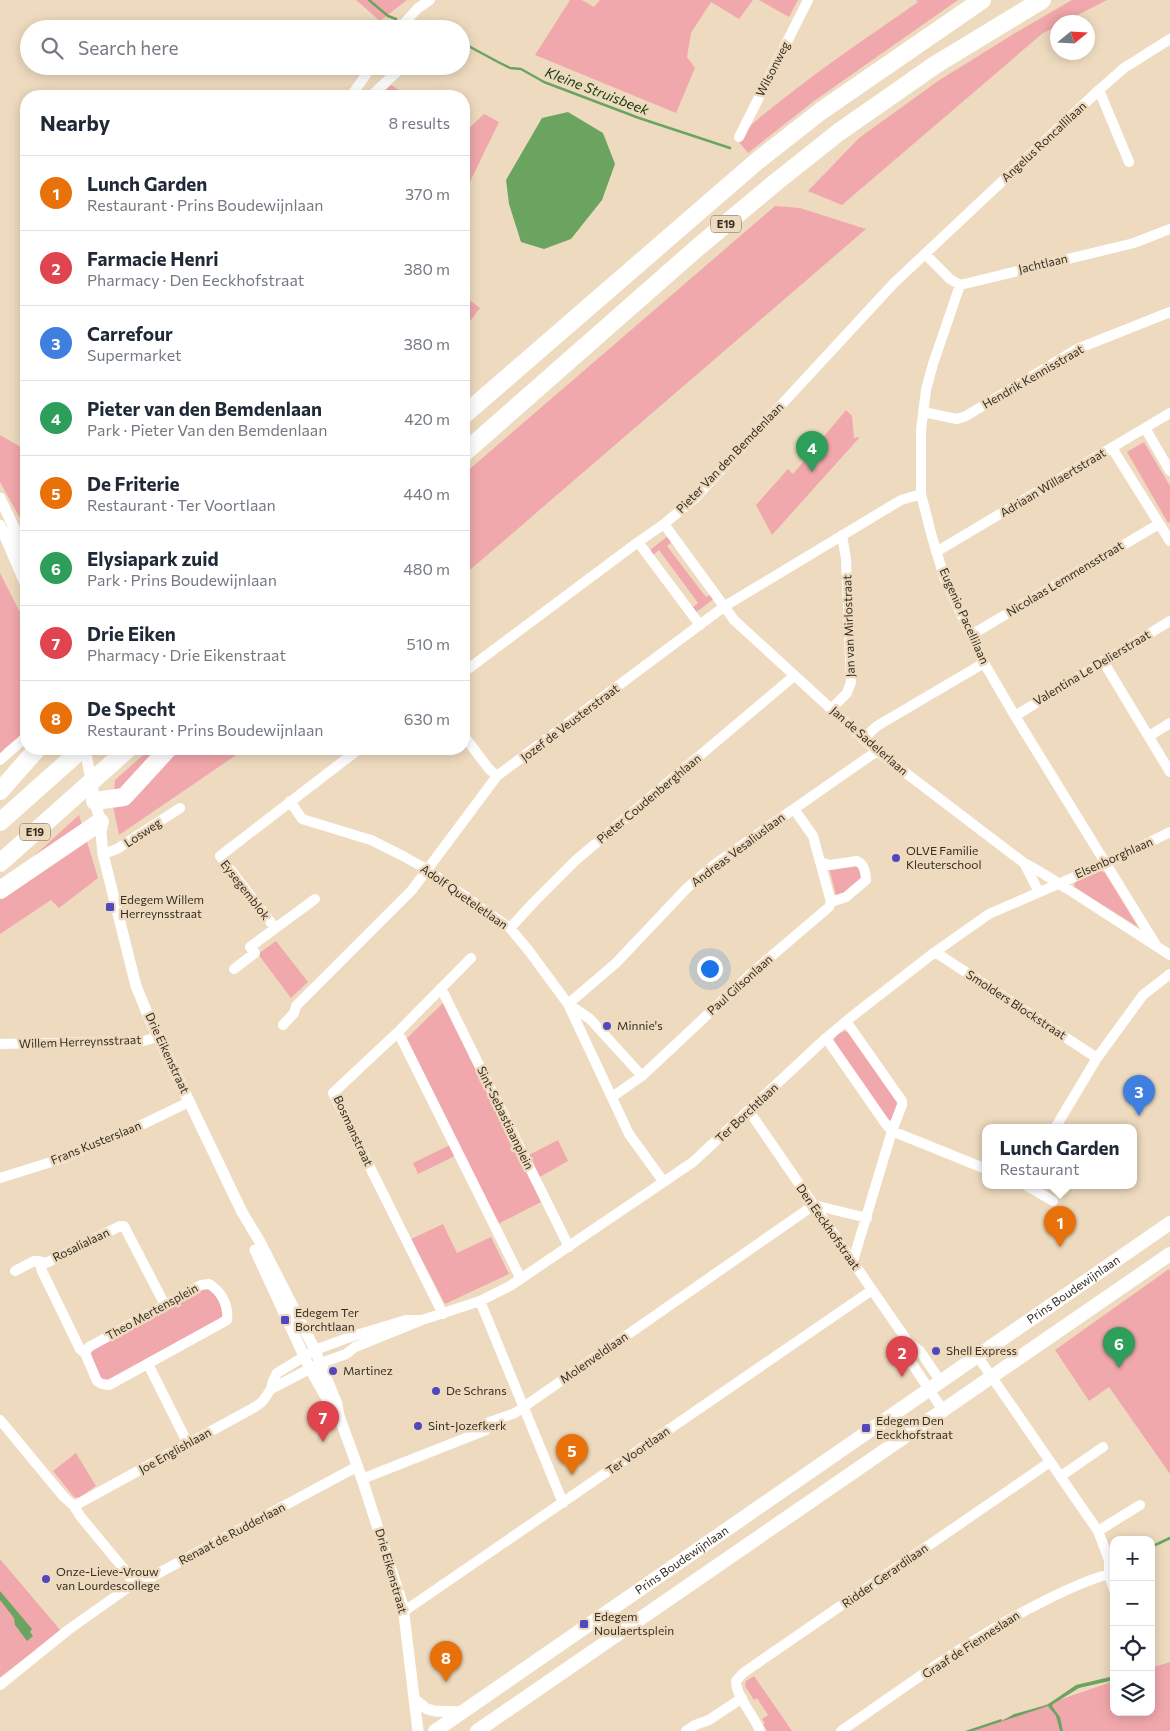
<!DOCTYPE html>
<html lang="en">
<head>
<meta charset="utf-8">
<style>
	body { margin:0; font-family:Commissioner,sans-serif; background:#f6f6f7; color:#1f2937 }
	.controls { position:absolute; right:15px; bottom:15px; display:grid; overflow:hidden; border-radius:10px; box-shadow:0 2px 12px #0003 }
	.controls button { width:45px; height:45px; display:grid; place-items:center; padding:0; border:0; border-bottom:1px solid #e0e1e3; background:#fff; color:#1f2937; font:25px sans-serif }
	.compass { position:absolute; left:1050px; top:15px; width:45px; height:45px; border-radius:50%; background:#fff; box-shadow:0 2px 12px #0003; rotate:72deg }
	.you { position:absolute; left:709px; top:968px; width:18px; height:18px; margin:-12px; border:4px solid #fff; border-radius:50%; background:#1a73e8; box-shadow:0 0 0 8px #1a73e833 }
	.badge { display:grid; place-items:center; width:32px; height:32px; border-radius:50%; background:#db2777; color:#fff; font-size:16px; font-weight:700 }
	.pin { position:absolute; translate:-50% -41px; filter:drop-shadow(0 1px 2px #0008) }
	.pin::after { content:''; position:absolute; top:26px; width:18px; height:15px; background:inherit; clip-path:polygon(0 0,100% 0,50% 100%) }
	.popup { position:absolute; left:982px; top:1124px; width:155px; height:65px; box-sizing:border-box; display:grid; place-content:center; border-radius:10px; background:#fff; filter:drop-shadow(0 1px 4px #0005); font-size:16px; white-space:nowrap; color:#747a83 }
	.popup b { font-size:19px; color:#1f2937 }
	.popup::after { content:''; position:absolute; left:50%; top:100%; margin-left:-10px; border:10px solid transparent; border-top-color:#fff }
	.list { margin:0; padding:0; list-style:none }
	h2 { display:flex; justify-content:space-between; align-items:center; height:65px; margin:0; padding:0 20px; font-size:21px }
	h2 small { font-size:16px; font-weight:400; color:#747a83 }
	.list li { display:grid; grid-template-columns:32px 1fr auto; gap:15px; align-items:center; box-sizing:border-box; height:75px; padding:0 20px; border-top:1px solid #e0e1e3 }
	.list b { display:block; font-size:19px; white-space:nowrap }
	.list p { margin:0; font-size:16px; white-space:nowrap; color:#747a83 }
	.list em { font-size:16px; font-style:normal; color:#747a83 }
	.icon { flex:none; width:28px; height:28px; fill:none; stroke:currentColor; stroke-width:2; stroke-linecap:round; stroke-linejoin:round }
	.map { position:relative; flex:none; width:1170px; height:1731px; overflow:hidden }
	.search { position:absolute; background:#fff; box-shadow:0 2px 12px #0003; left:20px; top:20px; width:450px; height:55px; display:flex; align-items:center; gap:12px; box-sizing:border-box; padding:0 18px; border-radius:28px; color:#747a83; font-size:19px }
	.panel { position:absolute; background:#fff; box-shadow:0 2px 12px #0003; left:20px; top:90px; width:450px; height:665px; border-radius:20px }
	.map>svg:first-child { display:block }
	.green { fill:#f1a8ac }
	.water { fill:#6ba461 }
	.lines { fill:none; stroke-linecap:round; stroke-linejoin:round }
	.stream { stroke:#6ba461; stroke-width:2.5 }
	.minor { stroke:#fff; stroke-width:10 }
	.tertiary { stroke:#fff; stroke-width:11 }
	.secondary { stroke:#fff; stroke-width:14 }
	.motorway { stroke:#fff; stroke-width:18 }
	.poi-dot { fill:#5147be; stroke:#eedbbf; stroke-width:2 }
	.labels { text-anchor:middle; stroke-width:5; stroke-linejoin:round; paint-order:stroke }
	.shield { fill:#eedbbf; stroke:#6d6252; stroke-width:1 }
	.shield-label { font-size:11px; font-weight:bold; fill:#362e23 }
	.street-label { font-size:12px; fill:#362e23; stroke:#eedbbf }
	.poi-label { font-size:12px; fill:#362e23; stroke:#eedbbf; text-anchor:start }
	.water-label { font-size:14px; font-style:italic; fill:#143b0c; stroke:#eedbbf }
</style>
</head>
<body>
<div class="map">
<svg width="1170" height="1731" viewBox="0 0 1170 1731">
	<rect width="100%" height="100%" fill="#eedbbf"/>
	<path class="green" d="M356,0H407L380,21Z
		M570,0H582L594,7L600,0H753L739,19L711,2L691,33L687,57L695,68L676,113L535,55Z
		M759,0H798L789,17Z
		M916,0H958L814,101L748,153L738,141C749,124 767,112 783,99C826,65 872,34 918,2Z
		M1072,0H1107L1064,22H1058L1057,26L1043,33L842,205L808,191L859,138L938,81L1015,33Z
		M391,85L408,96H379Z
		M484,114L499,122L464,194V133Z
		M775,206L800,208L866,229L464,575V474Z
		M464,296L480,308L464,329Z
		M846,410L852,416L854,438L860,437L772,535L756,505L788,469L793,474Z
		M0,435L19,446L26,448V529L0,482Z
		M1144,442L1170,486V522L1168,523L1127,452Z
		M668,536L672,542L667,546L702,592L706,597L712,594L715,598L695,613L692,608L698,603L659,550L653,555L650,550Z
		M0,573L26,624V732L5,748L0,754Z
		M150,749H245L119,835L113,806L115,780Z
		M79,815L98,878L59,908L51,900L0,934V887Z
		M854,864L859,869L861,878L843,896L836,895L829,868Z
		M1101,871L1105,873L1138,927L1074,887L1075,881Z
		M276,941L308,982L291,998L258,954Z
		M443,1003L541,1202L498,1224L406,1039Z
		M845,1031L848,1032L899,1103L893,1119L889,1121L833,1042C835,1036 838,1033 845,1031Z
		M558,1140L568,1161L538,1178L527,1156Z
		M450,1145L455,1156L418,1174L413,1163Z
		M443,1224L457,1253L491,1237L509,1274L445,1304L411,1239Z
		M1169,1269L1170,1271V1474L1109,1387L1089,1401L1055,1350Z
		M207,1287C217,1294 222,1304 223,1316L218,1322L114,1379L106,1380L99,1379L89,1350Z
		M76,1453L96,1486L79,1498L74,1497L53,1471Z
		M0,1559L61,1631L0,1677Z
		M1170,1662V1731H969L1114,1681V1712H1151V1668Z
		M754,1676L792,1731H767L763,1724L765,1723L762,1719L768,1715L757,1698L754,1700L745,1686L746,1681Z"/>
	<path class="water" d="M568,112L603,133L615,164L602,200L571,239L544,249L521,242L509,204L506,180L542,118Z
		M0,1591L32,1629L30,1632L33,1636L27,1641L15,1625L14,1618L0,1600Z
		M1114,1676V1680L1079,1688L1053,1704L1052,1706L1060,1717L1063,1731H1060L1056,1716L1048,1706L973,1731H965L1001,1719L1002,1721L1014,1714L1047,1705L1076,1685Z"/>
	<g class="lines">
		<path class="stream" d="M369,0L388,16L396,19
			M421,28L423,29
			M461,42L498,62L510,68L521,69L544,82L639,118L730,148
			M1151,1547L1170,1538"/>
		<path class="minor" d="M406,21L413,29
			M399,29L418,8L430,0
			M1099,90L1129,162
			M351,96L372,66
			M371,96L403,66
			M739,137L808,0
			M925,254L950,279L960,285L1134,243L1170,229
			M960,285L933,364L926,390L921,430V494L932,537L944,577L984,663L1015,716L1156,945
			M923,412L957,419L966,416L1077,349L1170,312
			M1145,428L1170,471
			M1112,448L1170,541
			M664,524L734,620L877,751L1024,863C1041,871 1055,882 1071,891L1170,955
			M7,532L26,565
			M638,542L700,625
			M936,552L1170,413
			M971,635L1159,524
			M1103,661L1170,772
			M464,672L638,542L664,524L694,499L894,283L1099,90L1124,68L1170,39
			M831,709L847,693L851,682L846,559L842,535
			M1015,716L1170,621
			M464,736L489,769L497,776
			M1149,736L1170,723
			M863,739L877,726L984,663
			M0,760L26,737
			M290,801L302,819L371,840L403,856L428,870L510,928L529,951L568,1004L629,1134L663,1181
			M794,809L813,836L831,902
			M103,854L117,849L180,808
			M1024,863L1039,892
			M275,928L220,856L359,749
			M510,928L534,902L576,860L794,676
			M935,952L1097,1058
			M234,969L255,953L250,947L315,899
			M441,988L569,1247
			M846,1021L902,1101V1105L892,1131L853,1261
			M283,1025L294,1013L296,1006L412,890L497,776L725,606L901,500L921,494
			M397,1033L402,1040L521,1279
			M826,1038L885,1123L892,1131L986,1169
			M0,1044L143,1041L159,1037
			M642,1076L590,1019L568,1004L616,963L687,888L715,864L877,751
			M612,1097L642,1076L754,971L829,907L831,902L846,897L866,880C866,873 864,864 857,861L830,865L820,862
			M749,1111L908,1342L920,1351L941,1382
			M1055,1128L1097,1058L1143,995L1170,974
			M0,1178L64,1158L97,1143L131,1130L189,1102
			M1027,1186L1053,1201
			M15,1271L34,1261H39
			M209,1284C221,1291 229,1305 227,1320L109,1385L102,1384L97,1381L85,1353L89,1347L201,1285Z
			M480,1301L563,1503
			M443,1314L333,1093L397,1033L471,958
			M908,1342L909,1359L942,1409
			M85,1353L80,1349L42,1271L39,1261L46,1263L120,1226H124L165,1305
			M978,1357L1098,1531L1109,1560V1574L1114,1590
			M148,1364L188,1444
			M271,1389L321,1363L346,1354L355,1347L422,1320L480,1301L510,1286L693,1162L826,1038L855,1014L935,952L989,914L1118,858L1170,832
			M0,1420L63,1496L74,1506L80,1516L128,1574L133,1584
			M1061,1476L1103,1447
			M362,1479L486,1430L484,1424L515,1413L814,1205L867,1218
			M74,1506L255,1407L262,1402L271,1389L273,1381L277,1373L315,1350L353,1336L406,1320H419
			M1098,1531L1140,1505
			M403,1612L872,1290
			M0,1685L68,1630L133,1584L144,1581L358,1466
			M686,1731L695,1725L709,1720L742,1698
			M760,1731C754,1715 736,1697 736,1681L743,1673L1050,1462
			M841,1731C908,1685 973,1636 1046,1600C1066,1590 1087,1580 1109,1574"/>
		<path class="tertiary" d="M0,498L26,553
			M0,525L26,585
			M85,749L95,801L102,828
			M100,822L103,854L136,986L150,1020L242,1212L260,1242L315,1350L337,1404L339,1416L362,1479L403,1606L418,1731
			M255,1250L310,1369L330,1404
			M414,1699L427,1709L435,1711L460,1712"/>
		<g class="secondary">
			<path id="s1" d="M435,1731L1170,1223"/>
			<path d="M477,1731L1170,1254"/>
		</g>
		<path class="motorway" d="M464,415L756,162L821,111L982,0
			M464,453L697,248L776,182L839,132L935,65L1042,0
			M0,791L37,749
			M95,801L124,797L168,749
			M0,822L82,749
			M0,863L128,749
			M0,890L100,822"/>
	</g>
	<g class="poi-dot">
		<circle cx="896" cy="858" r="5"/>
		<rect x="105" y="902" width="10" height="10" rx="2.5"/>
		<circle cx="607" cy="1026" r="5"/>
		<rect x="280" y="1315" width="10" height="10" rx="2.5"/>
		<circle cx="936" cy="1351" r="5"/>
		<circle cx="333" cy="1371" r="5"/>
		<circle cx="436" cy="1391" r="5"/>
		<circle cx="418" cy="1426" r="5"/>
		<rect x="861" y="1423" width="10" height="10" rx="2.5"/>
		<circle cx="46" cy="1579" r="5"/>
		<rect x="579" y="1619" width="10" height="10" rx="2.5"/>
	</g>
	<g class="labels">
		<g class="shield">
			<rect x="711" y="215.5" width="30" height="17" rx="4"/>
			<rect x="20" y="823.5" width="30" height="17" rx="4"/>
		</g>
		<g class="shield-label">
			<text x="726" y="228">E19</text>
			<text x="35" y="836">E19</text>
		</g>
		<g class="street-label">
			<text transform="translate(773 69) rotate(-63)" y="4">Wilsonweg</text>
			<text transform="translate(1044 142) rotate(-43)" y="4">Angelus Roncallilaan</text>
			<text transform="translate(1043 264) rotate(-13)" y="4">Jachtlaan</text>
			<text transform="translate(1033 377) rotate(-30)" y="4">Hendrik Kennisstraat</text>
			<text transform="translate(730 458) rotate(-46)" y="4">Pieter Van den Bemdenlaan</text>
			<text transform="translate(1053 483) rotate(-31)" y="4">Adriaan Willaertstraat</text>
			<text transform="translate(1065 579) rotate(-31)" y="4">Nicolaas Lemmensstraat</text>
			<text transform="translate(964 616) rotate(66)" y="4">Eugenio Pacellilaan</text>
			<text transform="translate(849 626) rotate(-92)" y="4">Jan van Mirlostraat</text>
			<text transform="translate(1092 668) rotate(-31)" y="4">Valentina Le Delierstraat</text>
			<text transform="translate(570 723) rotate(-37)" y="4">Jozef de Veusterstraat</text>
			<text transform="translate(869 741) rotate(41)" y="4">Jan de Sadelerlaan</text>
			<text transform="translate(649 799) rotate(-40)" y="4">Pieter Coudenberghlaan</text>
			<text transform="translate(143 833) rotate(-33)" y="4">Losweg</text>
			<text transform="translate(738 850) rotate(-37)" y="4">Andreas Vesaliuslaan</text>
			<text transform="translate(1114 858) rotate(-24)" y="4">Elsenborghlaan</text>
			<text transform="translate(245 890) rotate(52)" y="4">Eysegemblok</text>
			<text transform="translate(464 897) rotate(35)" y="4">Adolf Queteletlaan</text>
			<text transform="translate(740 985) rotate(-42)" y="4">Paul Gilsonlaan</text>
			<text transform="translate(1016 1005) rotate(33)" y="4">Smolders Blockstraat</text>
			<text transform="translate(80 1042) rotate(-2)" y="4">Willem Herreynsstraat</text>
			<text transform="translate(167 1053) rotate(65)" y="4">Drie Eikenstraat</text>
			<text transform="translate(747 1113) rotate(-43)" y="4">Ter Borchtlaan</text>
			<text transform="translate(505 1118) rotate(64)" y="4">Sint-Sebastiaanplein</text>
			<text transform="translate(353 1131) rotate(65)" y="4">Bosmanstraat</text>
			<text transform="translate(96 1143) rotate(-22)" y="4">Frans Kusterslaan</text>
			<text transform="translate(828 1227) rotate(55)" y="4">Den Eeckhofstraat</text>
			<text transform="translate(81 1245) rotate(-26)" y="4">Rosalialaan</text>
			<text dy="4" stroke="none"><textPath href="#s1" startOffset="776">Prins Boudewijnlaan</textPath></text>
			<text transform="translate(152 1312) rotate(-29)" y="4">Theo Mertensplein</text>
			<text transform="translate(594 1358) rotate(-35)" y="4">Molenveldlaan</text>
			<text transform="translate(175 1451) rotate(-29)" y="4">Joe Englishlaan</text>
			<text transform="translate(638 1451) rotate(-35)" y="4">Ter Voortlaan</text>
			<text transform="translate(232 1534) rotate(-28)" y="4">Renaat de Rudderlaan</text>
			<text dy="4" stroke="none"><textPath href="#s1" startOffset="300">Prins Boudewijnlaan</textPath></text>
			<text transform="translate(391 1571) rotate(74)" y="4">Drie Eikenstraat</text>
			<text transform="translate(885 1576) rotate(-35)" y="4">Ridder Gerardilaan</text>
			<text transform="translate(971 1645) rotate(-33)" y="4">Graaf de Fienneslaan</text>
		</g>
		<g class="poi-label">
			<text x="906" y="855">OLVE Familie<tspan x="906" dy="14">Kleuterschool</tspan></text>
			<text x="120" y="904">Edegem Willem<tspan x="120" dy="14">Herreynsstraat</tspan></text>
			<text x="617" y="1030">Minnie's</text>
			<text x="295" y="1317">Edegem Ter<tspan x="295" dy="14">Borchtlaan</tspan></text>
			<text x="946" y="1355">Shell Express</text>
			<text x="343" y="1375">Martinez</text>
			<text x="446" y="1395">De Schrans</text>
			<text x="876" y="1425">Edegem Den<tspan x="876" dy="14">Eeckhofstraat</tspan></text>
			<text x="428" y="1430">Sint-Jozefkerk</text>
			<text x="56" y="1576">Onze-Lieve-Vrouw<tspan x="56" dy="14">van Lourdescollege</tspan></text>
			<text x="594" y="1621">Edegem<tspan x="594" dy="14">Noulaertsplein</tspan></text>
		</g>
		<g class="water-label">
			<text transform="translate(597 91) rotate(21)" y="5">Kleine Struisbeek</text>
		</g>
	</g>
</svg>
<div class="controls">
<button>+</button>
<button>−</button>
<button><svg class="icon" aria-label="locate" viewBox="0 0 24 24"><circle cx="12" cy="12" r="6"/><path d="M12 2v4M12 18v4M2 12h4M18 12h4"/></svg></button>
<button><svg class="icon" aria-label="layers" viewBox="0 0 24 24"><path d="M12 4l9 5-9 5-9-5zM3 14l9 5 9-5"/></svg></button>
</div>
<svg class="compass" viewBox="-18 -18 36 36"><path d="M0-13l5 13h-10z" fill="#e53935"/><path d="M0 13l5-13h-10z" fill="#747a83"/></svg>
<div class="you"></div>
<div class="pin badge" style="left:1060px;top:1247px;background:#e8710a">1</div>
<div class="popup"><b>Lunch Garden</b>Restaurant</div>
<div class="pin badge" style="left:902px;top:1377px;background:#e0444e">2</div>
<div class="pin badge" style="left:1139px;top:1116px;background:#3f7fe0">3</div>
<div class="pin badge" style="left:812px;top:472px;background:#2e9e5b">4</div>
<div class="pin badge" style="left:572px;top:1475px;background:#e8710a">5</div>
<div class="pin badge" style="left:1119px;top:1368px;background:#2e9e5b">6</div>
<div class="pin badge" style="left:323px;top:1442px;background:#e0444e">7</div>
<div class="pin badge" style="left:446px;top:1682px;background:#e8710a">8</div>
<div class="search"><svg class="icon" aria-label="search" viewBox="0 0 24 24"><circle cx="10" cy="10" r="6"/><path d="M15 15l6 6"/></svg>Search here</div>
<section class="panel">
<h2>Nearby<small>8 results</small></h2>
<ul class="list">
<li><span class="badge" style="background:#e8710a">1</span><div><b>Lunch Garden</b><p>Restaurant · Prins Boudewijnlaan</p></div><em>370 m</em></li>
<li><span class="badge" style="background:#e0444e">2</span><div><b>Farmacie Henri</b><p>Pharmacy · Den Eeckhofstraat</p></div><em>380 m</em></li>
<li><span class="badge" style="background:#3f7fe0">3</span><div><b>Carrefour</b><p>Supermarket</p></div><em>380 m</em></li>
<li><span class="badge" style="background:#2e9e5b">4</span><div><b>Pieter van den Bemdenlaan</b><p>Park · Pieter Van den Bemdenlaan</p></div><em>420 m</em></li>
<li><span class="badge" style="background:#e8710a">5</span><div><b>De Friterie</b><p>Restaurant · Ter Voortlaan</p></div><em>440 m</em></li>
<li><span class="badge" style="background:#2e9e5b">6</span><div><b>Elysiapark zuid</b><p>Park · Prins Boudewijnlaan</p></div><em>480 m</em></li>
<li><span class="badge" style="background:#e0444e">7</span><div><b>Drie Eiken</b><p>Pharmacy · Drie Eikenstraat</p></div><em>510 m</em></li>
<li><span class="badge" style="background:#e8710a">8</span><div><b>De Specht</b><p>Restaurant · Prins Boudewijnlaan</p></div><em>630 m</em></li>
</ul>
</section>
</div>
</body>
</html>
